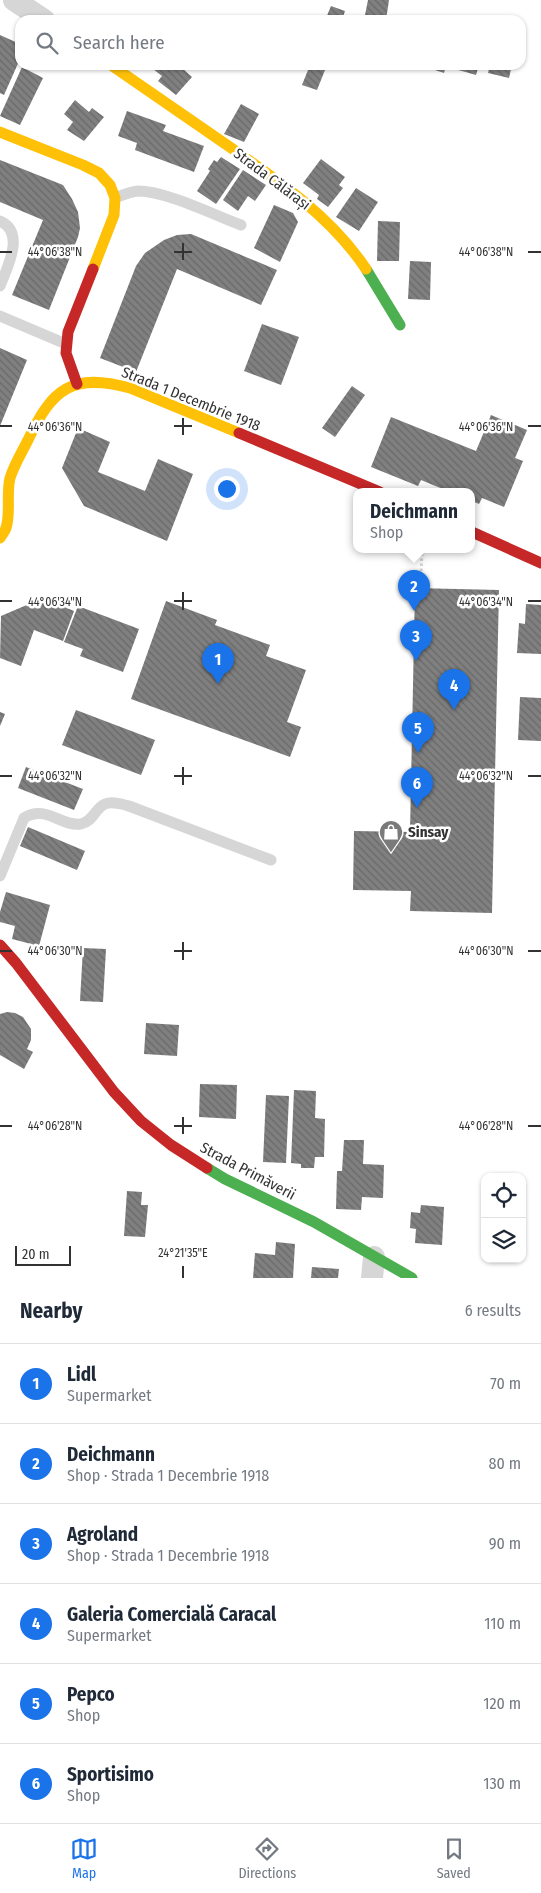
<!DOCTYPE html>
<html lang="en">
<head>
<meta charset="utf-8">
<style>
	body { margin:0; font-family:"Fira Sans Condensed",sans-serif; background:#f2f2f3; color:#1f2937 }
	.controls { position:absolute; right:15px; bottom:15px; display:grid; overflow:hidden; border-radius:10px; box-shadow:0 1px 4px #0004 }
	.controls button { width:45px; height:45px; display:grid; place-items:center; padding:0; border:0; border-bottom:1px solid #e0e1e3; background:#fff; color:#1f2937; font:25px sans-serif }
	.scale { position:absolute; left:15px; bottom:12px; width:56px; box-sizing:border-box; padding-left:5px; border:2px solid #323232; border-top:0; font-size:14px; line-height:18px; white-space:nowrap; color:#323232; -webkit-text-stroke:4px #fff; paint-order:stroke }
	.you { position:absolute; left:226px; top:488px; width:18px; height:18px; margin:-12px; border:4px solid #fff; border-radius:50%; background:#1a73e8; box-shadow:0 0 0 8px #1a73e833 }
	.badge { display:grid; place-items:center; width:32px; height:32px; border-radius:50%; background:#1a73e8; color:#fff; font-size:16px; font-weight:700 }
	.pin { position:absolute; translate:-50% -41px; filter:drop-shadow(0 1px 2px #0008) }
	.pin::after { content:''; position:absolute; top:26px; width:18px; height:15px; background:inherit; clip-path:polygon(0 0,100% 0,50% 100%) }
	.popup { position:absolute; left:353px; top:488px; width:122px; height:65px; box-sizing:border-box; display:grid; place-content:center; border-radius:10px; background:#fff; filter:drop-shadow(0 1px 4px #0005); font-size:16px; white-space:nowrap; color:#747a83 }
	.popup b { font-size:19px; color:#1f2937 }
	.popup::after { content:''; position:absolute; left:50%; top:100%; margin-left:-10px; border:10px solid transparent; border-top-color:#fff }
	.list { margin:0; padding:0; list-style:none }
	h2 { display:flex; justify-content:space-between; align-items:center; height:65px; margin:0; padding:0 20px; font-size:21px }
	h2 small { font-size:16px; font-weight:400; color:#747a83 }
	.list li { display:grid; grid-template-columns:32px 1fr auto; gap:15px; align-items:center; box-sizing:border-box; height:80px; padding:0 20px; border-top:1px solid #e0e1e3 }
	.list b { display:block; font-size:19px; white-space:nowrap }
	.list p { margin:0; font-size:16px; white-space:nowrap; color:#747a83 }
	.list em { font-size:16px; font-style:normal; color:#747a83 }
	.icon { flex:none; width:28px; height:28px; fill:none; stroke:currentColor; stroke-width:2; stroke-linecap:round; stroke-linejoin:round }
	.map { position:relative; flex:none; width:541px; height:1278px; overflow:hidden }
	.search { position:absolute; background:#fff; box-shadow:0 1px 4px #0004; left:15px; right:15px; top:15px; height:55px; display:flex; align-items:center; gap:12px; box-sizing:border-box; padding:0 18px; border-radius:15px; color:#747a83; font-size:19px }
	.sheet { height:545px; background:#fff }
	nav { display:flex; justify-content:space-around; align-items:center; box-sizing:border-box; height:70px; border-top:1px solid #e0e1e3; background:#fff; font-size:14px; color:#747a83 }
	nav a { display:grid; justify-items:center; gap:2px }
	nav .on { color:#1a73e8 }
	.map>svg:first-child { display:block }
	.building { fill:url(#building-back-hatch) }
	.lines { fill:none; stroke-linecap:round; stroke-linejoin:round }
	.path { stroke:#d4d4d4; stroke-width:3; stroke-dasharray:2.5 2.5; stroke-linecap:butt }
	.lane { stroke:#d6d6d6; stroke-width:11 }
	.street { stroke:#d6d6d6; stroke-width:22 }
	.fast { stroke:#4caf50; stroke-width:11 }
	.slow { stroke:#ffc107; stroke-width:11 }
	.jam { stroke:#c62828; stroke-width:11 }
	.ticks { fill:none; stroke:#323232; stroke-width:2 }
	.labels { text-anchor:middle; stroke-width:5; stroke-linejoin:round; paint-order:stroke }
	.street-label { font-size:15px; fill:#323232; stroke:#fff }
	.poi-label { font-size:15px; font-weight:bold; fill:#323232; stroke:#fff; text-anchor:start }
	.ticks-label { font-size:12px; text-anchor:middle; fill:#323232; stroke:#fff; stroke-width:5; stroke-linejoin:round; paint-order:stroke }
</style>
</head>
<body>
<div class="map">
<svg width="541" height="1278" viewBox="0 0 541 1278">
	<defs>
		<pattern id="building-back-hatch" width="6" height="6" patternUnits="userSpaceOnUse" patternTransform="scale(1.25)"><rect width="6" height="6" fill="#808080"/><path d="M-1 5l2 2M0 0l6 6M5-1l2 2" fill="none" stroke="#696969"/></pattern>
	</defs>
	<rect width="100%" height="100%" fill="#fff"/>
	<path class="building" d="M368,0H389L386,20H364Z
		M331,6L345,11L342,20H318L319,15L326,18Z
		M0,35L20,44V59L4,95L0,93Z
		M157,65H183L181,67L192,77L176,95L158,81L162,76L153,69Z
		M310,65H327L317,90L302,85Z
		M420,65H446L444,73Z
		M456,65H479L476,75L455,69Z
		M490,65H512L509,78L488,73Z
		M22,67L43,78L20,125L0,116Z
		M75,100L89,112L92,108L104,117L84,141L67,130L73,122L64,114Z
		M241,104L259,114L244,142L224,134Z
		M127,111L166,125L163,131L204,146L194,172L135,150L137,143L118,136Z
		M221,157L240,169L216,204L197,191L210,171L208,169L214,160L217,162Z
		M321,159L345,177L339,185L343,188L328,207L317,199L319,195L303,183Z
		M0,160L63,185L72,199L78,212L80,228L78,237L49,310L12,295L43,220L0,202Z
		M243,170L266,185L255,201L248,196L238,211L223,200Z
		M356,188L378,202L359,231L336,217Z
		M274,205L293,213L298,222L280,262L254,248Z
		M378,221L400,222L399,261H377Z
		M191,234L277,270L261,305L177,269L136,372L100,358L136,266L145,253L164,240L177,235Z
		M410,261L431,262L430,300L408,299Z
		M262,324L299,337L281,385L244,371Z
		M0,348L27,360L0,426Z
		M352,386L365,395L335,437L322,428Z
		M491,415L527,430L515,458L523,461L504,507L482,498L479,504L472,501V492H450L421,480L418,486L371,467L391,417L476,451Z
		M78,428L110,442L98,472L145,491L158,459L193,474L167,541L84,506L62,468Z
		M415,588L499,590L492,913L410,911L411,891L353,890L354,831L410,832Z
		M43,598L74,611L63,641L34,630L21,666L0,658L1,616Z
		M166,601L217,620L215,625L270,645L266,656L306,670L287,722L301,727L290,757L131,699Z
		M526,604L541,605V654L517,653L519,623L525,624Z
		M78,606L139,629L123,672L80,656L83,649L64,642Z
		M520,697L541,698V741L518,740Z
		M76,710L155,740L141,775L62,745Z
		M0,712L5,714L0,726Z
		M26,767L83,789L74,810L18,788Z
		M28,827L85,851L77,870L20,846Z
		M6,892L50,905L39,946L12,939L15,926L0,922V912Z
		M83,948L106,949L103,1002L80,1001Z
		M7,1012L15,1013L23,1017L31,1029V1040L27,1049L33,1052L24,1069L0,1055V1014Z
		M146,1023L179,1025L177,1056L144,1054Z
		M200,1084L237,1085L236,1119L199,1117Z
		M294,1090L316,1091L315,1118L325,1119L324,1157H315L314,1168H301V1164L291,1163Z
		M266,1095L289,1096L286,1163L263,1162Z
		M344,1140H364L363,1164L384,1165L383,1198L362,1197L361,1210L336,1209L337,1171H342Z
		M127,1191L142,1192L141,1205H148L145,1237L124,1236Z
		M421,1205L444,1207L442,1245L415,1243L416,1229L410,1228L411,1212L420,1213Z
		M276,1242L295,1244L293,1278H253L255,1253L275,1255Z
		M312,1267L339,1269L338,1278H311Z"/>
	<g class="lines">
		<path class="path" d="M421,576L422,550"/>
		<path class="lane" d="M115,198C123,195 129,192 138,191C166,191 214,215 241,225
			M0,221C26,232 7,268 0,286
			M0,316L66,344
			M0,876L24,818C46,804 61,827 81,824C94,821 95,808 105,804C112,801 122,804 129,806L271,860"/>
		<path class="street" d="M14,0L44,20
			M372,1278L374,1257"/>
		<path class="fast" d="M366,269L400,325
			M207,1168L225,1179L314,1222L412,1278"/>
		<path class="slow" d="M111,65C149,91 186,117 224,143C276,179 331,216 366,269
			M0,132L83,165L99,173L110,185L115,198L114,215L93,269
			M0,538C2,535 5,531 6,528C11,513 6,494 10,478C14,465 22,452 28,440C52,389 72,372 130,388L239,433"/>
		<path class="jam" d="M77,384L66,353L68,332L93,269
			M239,433L380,492
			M472,532L541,563
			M0,945L16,963L114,1092L141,1121L171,1145L207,1168"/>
	</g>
	<path class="ticks" d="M183,243V260M0,252H12M174,252H192M528,252H541M183,418V435M0,426H12M174,426H192M528,426H541M183,592V610M0,601H12M174,601H192M528,601H541M183,767V785M0,776H12M174,776H192M528,776H541M183,942V960M0,951H12M174,951H192M528,951H541M183,1117V1134M0,1126H12M174,1126H192M528,1126H541M183,1266V1278"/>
	<defs>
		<g id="shop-pin" transform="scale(1.25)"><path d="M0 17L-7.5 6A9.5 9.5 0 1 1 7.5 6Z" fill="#7a7a7a" stroke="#fff"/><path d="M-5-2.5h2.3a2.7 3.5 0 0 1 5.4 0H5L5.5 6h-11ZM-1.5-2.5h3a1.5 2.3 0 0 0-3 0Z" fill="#fff"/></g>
	</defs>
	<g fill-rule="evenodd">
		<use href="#shop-pin" x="391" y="832"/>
	</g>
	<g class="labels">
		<g class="street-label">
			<text transform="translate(272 179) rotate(37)" y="5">Strada Călărași</text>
			<text transform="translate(191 399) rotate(22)" y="5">Strada 1 Decembrie 1918</text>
			<text transform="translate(248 1171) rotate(28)" y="5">Strada Primăverii</text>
		</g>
		<g class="poi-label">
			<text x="408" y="837">Sinsay</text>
		</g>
	</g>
	<g class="ticks-label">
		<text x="55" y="256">44°06'38"N</text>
		<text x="486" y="256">44°06'38"N</text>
		<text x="55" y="431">44°06'36"N</text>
		<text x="486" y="431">44°06'36"N</text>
		<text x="55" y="606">44°06'34"N</text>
		<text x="486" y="606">44°06'34"N</text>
		<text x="55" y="780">44°06'32"N</text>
		<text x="486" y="780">44°06'32"N</text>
		<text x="55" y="955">44°06'30"N</text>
		<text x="486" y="955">44°06'30"N</text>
		<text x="55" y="1130">44°06'28"N</text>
		<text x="486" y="1130">44°06'28"N</text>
		<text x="183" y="1257">24°21'35"E</text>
	</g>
</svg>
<div class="controls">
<button><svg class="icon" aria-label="locate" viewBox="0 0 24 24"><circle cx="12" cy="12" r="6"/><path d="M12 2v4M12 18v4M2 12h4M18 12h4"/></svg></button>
<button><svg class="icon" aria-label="layers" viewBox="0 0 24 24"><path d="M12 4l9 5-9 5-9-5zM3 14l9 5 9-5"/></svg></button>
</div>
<div class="scale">20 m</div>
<div class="you"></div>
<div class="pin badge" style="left:218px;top:684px">1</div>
<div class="pin badge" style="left:414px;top:611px">2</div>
<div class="popup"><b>Deichmann</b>Shop</div>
<div class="pin badge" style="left:416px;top:661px">3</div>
<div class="pin badge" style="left:454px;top:710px">4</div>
<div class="pin badge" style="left:418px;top:753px">5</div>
<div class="pin badge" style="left:417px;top:808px">6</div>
<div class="search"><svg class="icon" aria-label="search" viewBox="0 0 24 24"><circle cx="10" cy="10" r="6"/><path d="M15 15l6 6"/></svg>Search here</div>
</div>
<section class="sheet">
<h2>Nearby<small>6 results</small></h2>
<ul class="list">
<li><span class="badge">1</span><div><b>Lidl</b><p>Supermarket</p></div><em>70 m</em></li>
<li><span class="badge">2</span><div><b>Deichmann</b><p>Shop · Strada 1 Decembrie 1918</p></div><em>80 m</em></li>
<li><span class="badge">3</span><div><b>Agroland</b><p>Shop · Strada 1 Decembrie 1918</p></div><em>90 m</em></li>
<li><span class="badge">4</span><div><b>Galeria Comercială Caracal</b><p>Supermarket</p></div><em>110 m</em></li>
<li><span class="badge">5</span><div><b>Pepco</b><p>Shop</p></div><em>120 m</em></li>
<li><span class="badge">6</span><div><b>Sportisimo</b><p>Shop</p></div><em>130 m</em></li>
</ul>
</section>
<nav>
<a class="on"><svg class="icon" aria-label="map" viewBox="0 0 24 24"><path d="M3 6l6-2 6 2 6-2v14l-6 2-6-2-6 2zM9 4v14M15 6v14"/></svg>Map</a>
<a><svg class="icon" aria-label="directions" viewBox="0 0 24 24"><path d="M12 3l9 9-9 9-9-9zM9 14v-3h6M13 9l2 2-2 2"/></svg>Directions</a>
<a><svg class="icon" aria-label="saved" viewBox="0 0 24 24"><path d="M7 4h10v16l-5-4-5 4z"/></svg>Saved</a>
</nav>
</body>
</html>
